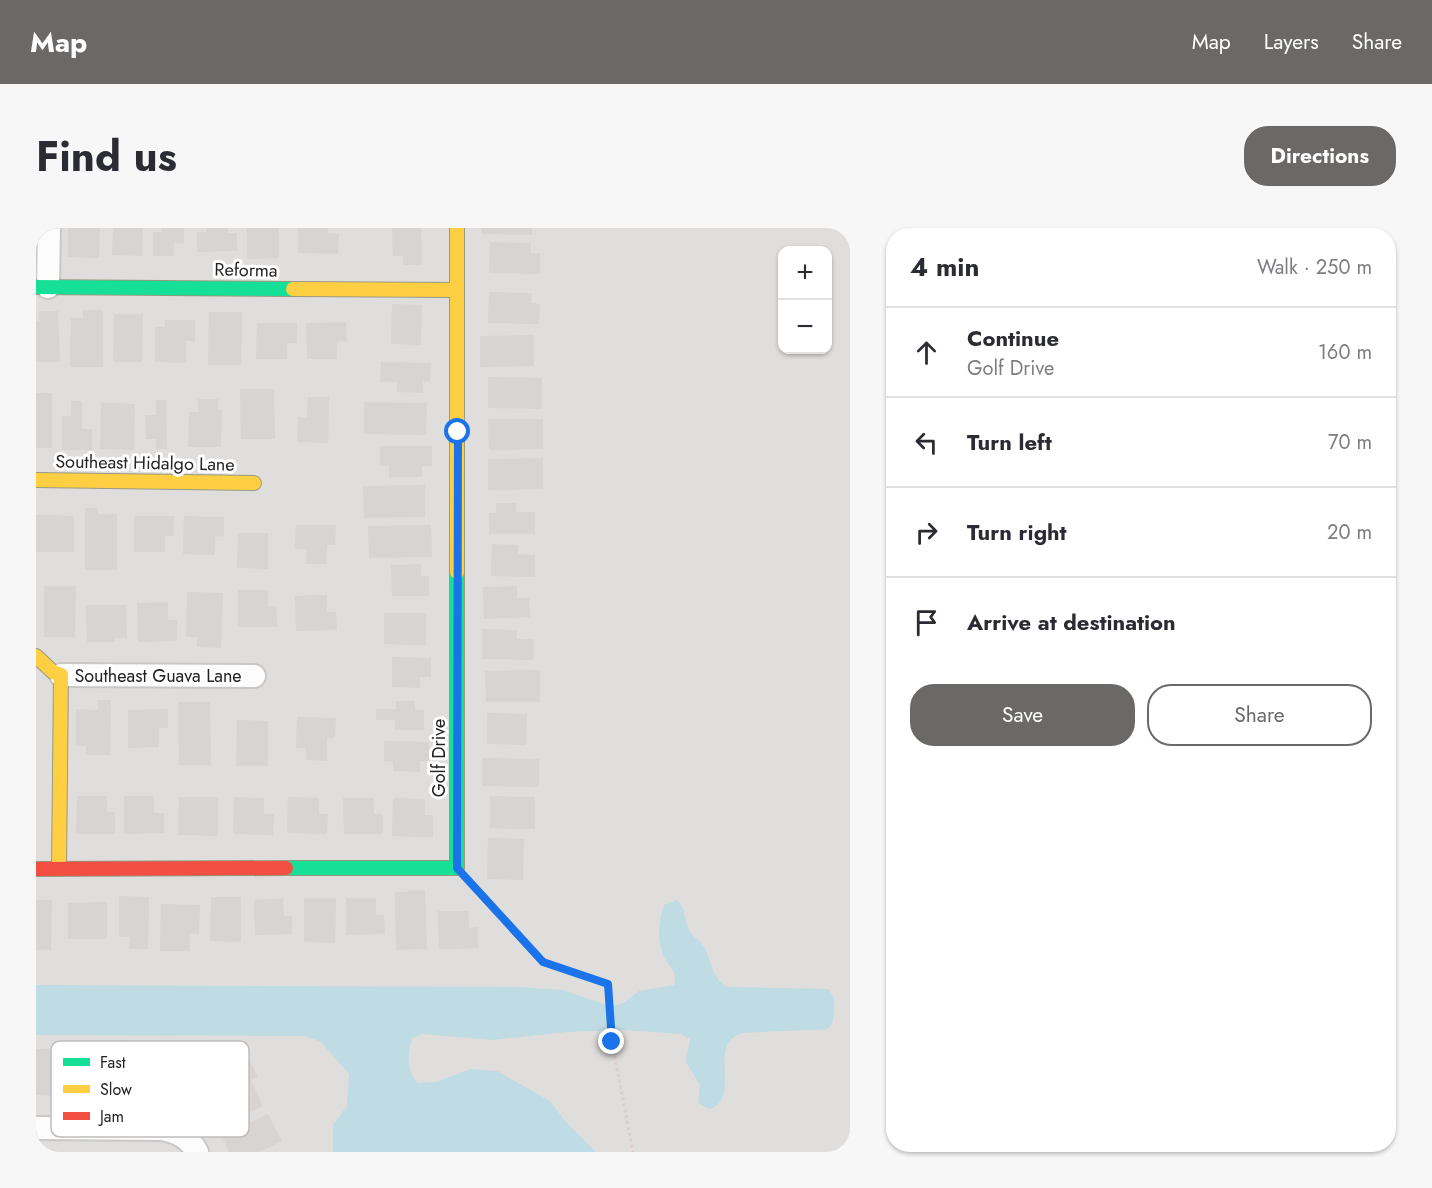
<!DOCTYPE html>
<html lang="en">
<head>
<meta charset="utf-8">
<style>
	body { margin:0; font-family:Jost,sans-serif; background:#f7f7f7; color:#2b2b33 }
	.controls { position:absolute; right:18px; top:18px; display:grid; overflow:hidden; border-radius:12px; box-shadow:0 2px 4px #0004 }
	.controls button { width:54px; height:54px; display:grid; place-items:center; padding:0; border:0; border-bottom:2px solid #e1e1e2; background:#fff; color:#2b2b33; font:30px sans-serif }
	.stop { position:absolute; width:18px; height:18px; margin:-14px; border:4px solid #1a73e8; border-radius:50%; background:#fff }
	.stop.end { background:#1a73e8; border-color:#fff; box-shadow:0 2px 6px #0008 }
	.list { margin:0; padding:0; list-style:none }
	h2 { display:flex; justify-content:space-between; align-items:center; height:78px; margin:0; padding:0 24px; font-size:26px }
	h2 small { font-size:20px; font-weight:400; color:#7c7c81 }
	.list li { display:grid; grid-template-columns:39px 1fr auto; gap:18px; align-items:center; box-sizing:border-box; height:90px; padding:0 24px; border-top:2px solid #e1e1e2 }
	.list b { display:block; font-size:22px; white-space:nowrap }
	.list p { margin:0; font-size:20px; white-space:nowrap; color:#7c7c81 }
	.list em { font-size:20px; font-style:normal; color:#7c7c81 }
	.actions { display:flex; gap:12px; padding:18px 24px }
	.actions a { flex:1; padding:14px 0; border:2px solid #6a6968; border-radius:24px; text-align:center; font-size:21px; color:#6a6968 }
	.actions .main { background:#6a6968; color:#fff }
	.icon { flex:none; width:33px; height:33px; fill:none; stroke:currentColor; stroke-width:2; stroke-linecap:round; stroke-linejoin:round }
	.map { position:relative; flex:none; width:814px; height:924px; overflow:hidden; border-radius:24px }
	header { display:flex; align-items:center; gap:36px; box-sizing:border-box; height:84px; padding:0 30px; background:#6a6968; color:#fff }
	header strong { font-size:28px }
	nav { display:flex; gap:33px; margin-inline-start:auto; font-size:21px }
	.intro { display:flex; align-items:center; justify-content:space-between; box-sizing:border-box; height:144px; padding:0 36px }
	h1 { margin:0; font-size:42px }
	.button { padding:15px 27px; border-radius:24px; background:#6a6968; color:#fff; font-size:21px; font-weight:700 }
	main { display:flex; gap:36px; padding:0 36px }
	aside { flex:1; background:#fff; border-radius:24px; box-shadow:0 2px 4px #0004 }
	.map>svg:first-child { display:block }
	.residential { fill:#dfdedc; fill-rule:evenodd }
	.water { fill:#bfdbe3 }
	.building { fill:#d7d4d2 }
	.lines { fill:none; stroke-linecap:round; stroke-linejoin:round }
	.street-casing { stroke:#c9c8c7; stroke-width:26 }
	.fast-casing { stroke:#999a82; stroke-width:16 }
	.slow-casing { stroke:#999a82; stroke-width:16 }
	.jam-casing { stroke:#999a82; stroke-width:16 }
	.path { stroke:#dccecd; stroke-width:3; stroke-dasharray:3 3; stroke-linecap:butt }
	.street { stroke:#fdfcfc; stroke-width:22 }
	.fast { stroke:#16e098; stroke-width:14 }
	.slow { stroke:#ffcf43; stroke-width:14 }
	.jam { stroke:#f24e42; stroke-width:14 }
	.route { stroke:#1a73e8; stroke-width:8 }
	.labels { text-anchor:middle; stroke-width:6; stroke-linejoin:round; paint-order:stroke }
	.street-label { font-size:18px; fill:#222; stroke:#fff }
	.key { fill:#fff; stroke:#bdbdbd; stroke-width:1.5 }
	.key-label { font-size:16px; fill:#222 }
</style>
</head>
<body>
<header>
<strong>Map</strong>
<nav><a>Map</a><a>Layers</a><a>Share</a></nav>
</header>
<div class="intro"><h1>Find us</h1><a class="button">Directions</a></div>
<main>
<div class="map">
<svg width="814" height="924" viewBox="0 0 814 924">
	<rect width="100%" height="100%" fill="#f0eeeb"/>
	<path class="residential" d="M0,0H814V924H0ZM746,22H792V122H746Z"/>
	<path class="water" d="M641,672C650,680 648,691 653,702C656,708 664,712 668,719C677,735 674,748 691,759L792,761C802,771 798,784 796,797L791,801L707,805C669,816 707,869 674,881L662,875L664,857L650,834L654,811L645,806L586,802L531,804L456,812L386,806L376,810C372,825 369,843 382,855L400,854L434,841L461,843L514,873L529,893L560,924H297V897L311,878L313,846L285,814L269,808L0,807V757L481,759L527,762L567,776L580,777L587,775L603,763L638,757C643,743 631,738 627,726C621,711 623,692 628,677Z"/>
	<path class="building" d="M32,0H64L63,30L32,29Z
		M77,0H107L106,28L76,27Z
		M126,0H148V16L138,15V28H117V4H126Z
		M171,0H192V5H201V23L161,24V4H171Z
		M211,0H243V30L211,31Z
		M262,0H292V5L303,6L302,26L262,25Z
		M356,0H385L386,37H367V28H357Z
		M445,0H496V7L445,6Z
		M454,14L495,15V25H504V46L453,45Z
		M453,64L496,65L495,75L504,76L503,96L452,95Z
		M356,76L386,77L385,117L355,116Z
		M47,82H67V139H34L35,90H47Z
		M3,83H22L24,134H0V93H3Z
		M173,84H206L205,137H172Z
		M78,86H107L106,134H77Z
		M129,92H159V113H150V135L119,134V99H129Z
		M310,94L311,113L301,114V131H271L270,95Z
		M221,95H261V115H251V131H220Z
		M498,107V138L444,139V108Z
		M345,134L395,135L394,154L387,153V165L361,164V154H344Z
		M452,149L506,150V181L452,180Z
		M204,161H238L239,211H205Z
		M0,165H16V220H0Z
		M272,169H293L292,215L261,214L262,189L271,190Z
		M162,171H182V182H186L185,219H152L153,184H162Z
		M120,172H130L131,221H120V211H110L109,187H120Z
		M35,173H46V201H56V222H26V188H35Z
		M328,174L391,175L390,207L328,206Z
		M65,175L99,176L98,222L64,221Z
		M452,191H507V221L453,222Z
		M344,218H396V238H386V249H353V238H344Z
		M507,230V261L452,262V231Z
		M389,257V289L328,290L327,258Z
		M460,275H480V284H499V306H453V285H460Z
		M49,280H62V286H81V342H49Z
		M0,287L38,288V324H0Z
		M98,288H138V308H129V324H98Z
		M148,288L188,289V309L179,308V327L147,326Z
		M260,297H300L299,317H291L290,336H270L271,321H259Z
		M395,297L396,329L333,330L332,298Z
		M202,305H232V341L201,340Z
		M456,316L482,317V326L499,327V349L455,348Z
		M385,336V348H393V368H356L355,337Z
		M8,358H40L39,409H8Z
		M481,358V370H493L494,389L448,391L447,359Z
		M202,362H232V378H240L241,399H202Z
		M151,364L187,365L185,420L161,419V409H150Z
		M291,367V384H300L301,402L260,403L259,368Z
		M132,374V392H141V413L102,414L101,375Z
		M50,377H90L91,410H79V414H51Z
		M348,385H390V417L348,416Z
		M446,401L481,402V411H498L497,432L446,431Z
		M356,429L395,430V449H384V460L356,459Z
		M504,442V474H450L449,443Z
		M62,472H75L74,527H50V518H40V481L62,482Z
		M360,473H379V482H388V502H359V492H340V481H360Z
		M142,474H174L175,537H143Z
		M132,481V500H123V519L92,520V482Z
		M451,485L491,486L490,517L451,516Z
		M261,489L300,490L299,510H291V533L270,532V520H260Z
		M201,492L232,493V538H200Z
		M348,513L393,514V533H384V544L357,543V534L348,533Z
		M446,530L503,531V559L446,558Z
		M41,568H71V584H79V606H40Z
		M88,568H118V585H128V605L88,606Z
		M454,568L499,569V601L454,600Z
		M143,569H182V608L142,607Z
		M198,569L228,570V586H238L237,607L197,606Z
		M252,569L283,570V586H292L291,606L251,605Z
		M307,570H338V586H347V606H308Z
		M357,570L389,571V587H397V609L356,608Z
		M452,610L488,611L487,652L451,651Z
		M372,662H389L391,721L360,722L359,664H372Z
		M83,668L113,669L112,721H93L94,709H83Z
		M175,669H205V714L174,713Z
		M268,670H300L299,715L268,714Z
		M310,670H340V687H348L349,706L310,707Z
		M247,671L248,688H256V706L219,707L218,672Z
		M0,672H16L15,722H0Z
		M71,674V711H32V675Z
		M125,676L164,677L163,706L154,705V723H124Z
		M402,683H432L433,700L442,699V720L403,721Z
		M82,812L111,813L110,848L70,847L71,820L81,821Z
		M0,821H17L16,868L0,867Z
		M214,833L222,849L215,852L227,878L198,891L178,849Z
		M232,886L246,913L223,924H193L186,909Z"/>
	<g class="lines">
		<g class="street-casing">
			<path id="street" d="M12,59L13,0
				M25,447L218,448
				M0,900L126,901C141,904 153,909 161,924"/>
		</g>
		<g class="fast-casing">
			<path id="fast" d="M0,59L257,61
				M250,640H421V344"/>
		</g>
		<g class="slow-casing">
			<path id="slow" d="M421,0V344
				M257,61L420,62
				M0,252L218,255
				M0,428L17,444L25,447L23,641"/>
		</g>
		<g class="jam-casing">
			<path id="jam" d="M0,641L250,640"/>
		</g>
		<path class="path" d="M436,657L507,734L572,756L576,814L597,924"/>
		<use href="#street" class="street"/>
		<use href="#fast" class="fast"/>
		<use href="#slow" class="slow"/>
		<use href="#jam" class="jam"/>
	</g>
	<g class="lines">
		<path class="route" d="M422,204L421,640L507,734L572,756L576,814"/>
	</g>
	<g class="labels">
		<g class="street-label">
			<text transform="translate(210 42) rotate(1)" y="6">Reforma</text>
			<text transform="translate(109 235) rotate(1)" y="6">Southeast Hidalgo Lane</text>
			<text x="122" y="454">Southeast Guava Lane</text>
			<text transform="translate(403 530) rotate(-90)" y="6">Golf Drive</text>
		</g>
	</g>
	<rect x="15" y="813" width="198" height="96" rx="9" class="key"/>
	<rect x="27" y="830" width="27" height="8" fill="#16e098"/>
	<rect x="27" y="857" width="27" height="8" fill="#ffcf43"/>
	<rect x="27" y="884" width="27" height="8" fill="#f24e42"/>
	<g class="key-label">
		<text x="64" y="840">Fast</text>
		<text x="64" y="867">Slow</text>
		<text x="64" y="894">Jam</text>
	</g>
</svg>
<div class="controls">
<button>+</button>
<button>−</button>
</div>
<div class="stop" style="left:422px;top:204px"></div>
<div class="stop end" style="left:576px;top:814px"></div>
</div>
<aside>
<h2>4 min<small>Walk · 250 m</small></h2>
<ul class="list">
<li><svg class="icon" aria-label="ahead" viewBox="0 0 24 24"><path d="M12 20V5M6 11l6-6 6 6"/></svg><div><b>Continue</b><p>Golf Drive</p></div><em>160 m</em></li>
<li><svg class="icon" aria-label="left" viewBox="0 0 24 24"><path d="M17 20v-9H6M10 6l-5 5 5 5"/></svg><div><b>Turn left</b></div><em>70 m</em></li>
<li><svg class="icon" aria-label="right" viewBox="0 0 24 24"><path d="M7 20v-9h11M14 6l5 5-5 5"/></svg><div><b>Turn right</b></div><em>20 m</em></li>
<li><svg class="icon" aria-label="arrive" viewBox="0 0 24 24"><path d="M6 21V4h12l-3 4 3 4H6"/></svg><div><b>Arrive at destination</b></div></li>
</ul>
<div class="actions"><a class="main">Save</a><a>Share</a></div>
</aside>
</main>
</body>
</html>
